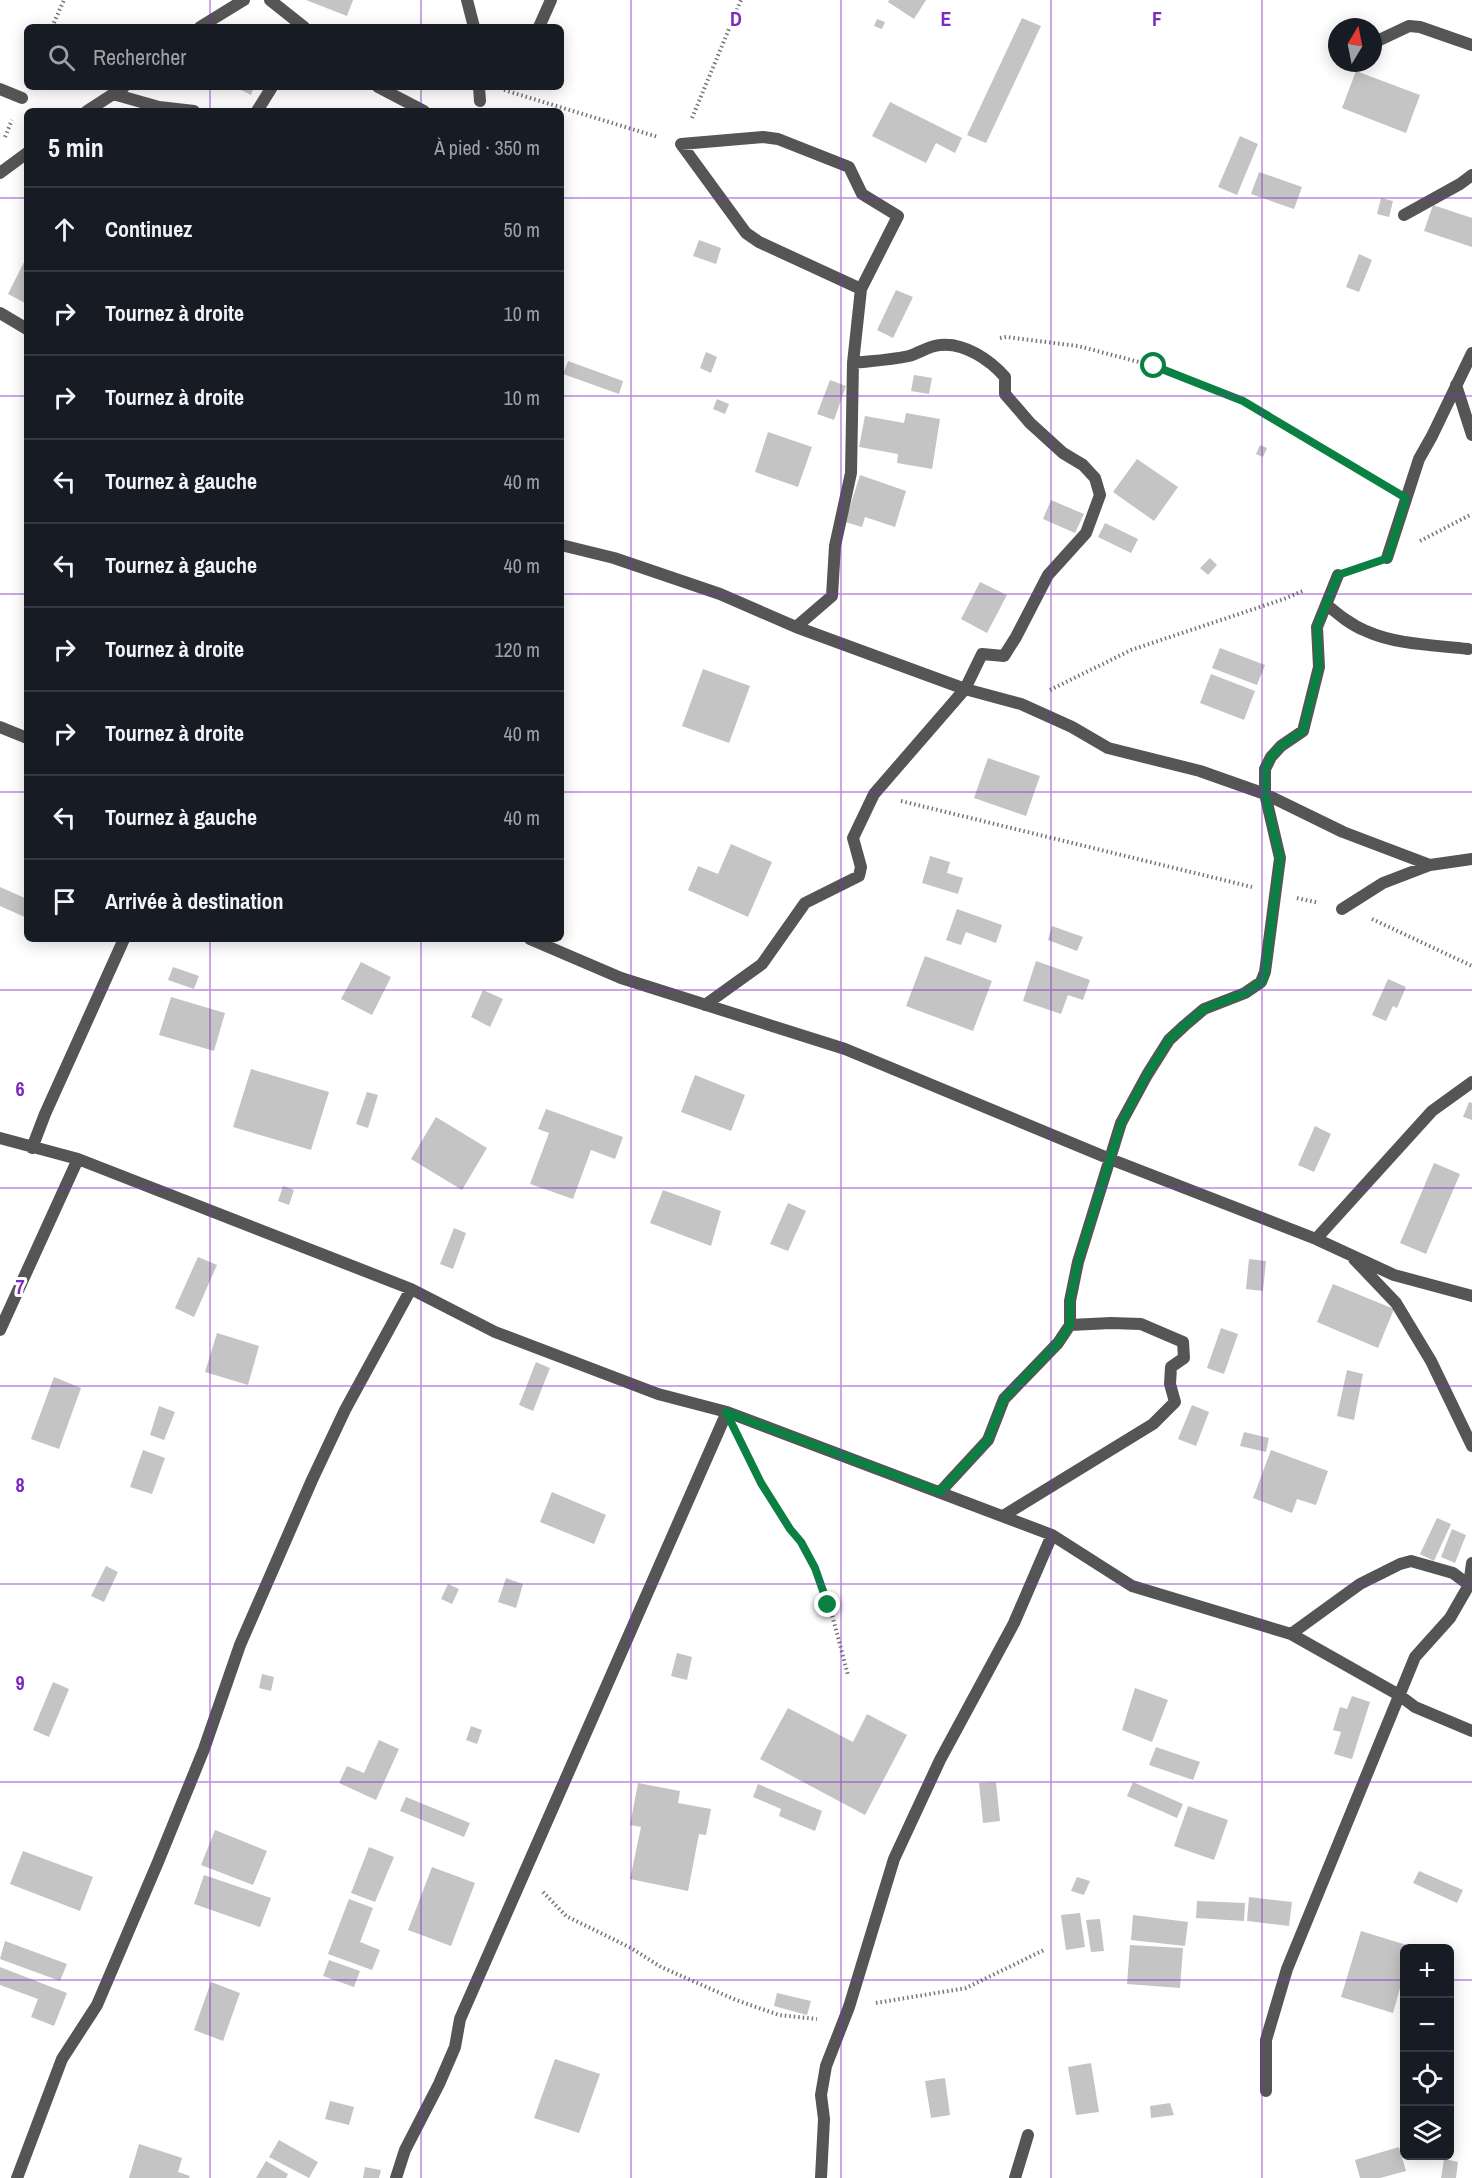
<!DOCTYPE html>
<html lang="fr">
<head>
<meta charset="utf-8">
<style>
	body { margin:0; font-family:"Archivo Narrow",sans-serif; background:#20242c; color:#f1f3f6 }
	.controls { position:absolute; right:18px; bottom:18px; display:grid; overflow:hidden; border-radius:9px; box-shadow:0 3px 15px #0003 }
	.controls button { width:54px; height:54px; display:grid; place-items:center; padding:0; border:0; border-bottom:2px solid #363941; background:#171b24; color:#f1f3f6; font:30px sans-serif }
	.compass { position:absolute; left:1328px; top:18px; width:54px; height:54px; border-radius:50%; background:#171b24; box-shadow:0 3px 15px #0003; rotate:10deg }
	.stop { position:absolute; width:18px; height:18px; margin:-14px; border:4px solid #0b8043; border-radius:50%; background:#fff }
	.stop.end { background:#0b8043; border-color:#fff; box-shadow:0 2px 6px #0008 }
	.list { margin:0; padding:0; list-style:none }
	h2 { display:flex; justify-content:space-between; align-items:center; height:78px; margin:0; padding:0 24px; font-size:26px }
	h2 small { font-size:20px; font-weight:400; color:#9ea1a6 }
	.list li { display:grid; grid-template-columns:39px 1fr auto; gap:18px; align-items:center; box-sizing:border-box; height:84px; padding:0 24px; border-top:2px solid #363941 }
	.list b { display:block; font-size:22px; white-space:nowrap }
	.list em { font-size:20px; font-style:normal; color:#9ea1a6 }
	.icon { flex:none; width:33px; height:33px; fill:none; stroke:currentColor; stroke-width:2; stroke-linecap:round; stroke-linejoin:round }
	.map { position:relative; flex:none; width:1472px; height:2178px; overflow:hidden }
	.search { position:absolute; background:#171b24; box-shadow:0 3px 15px #0003; left:24px; top:24px; width:540px; height:66px; display:flex; align-items:center; gap:15px; box-sizing:border-box; padding:0 21px; border-radius:9px; color:#9ea1a6; font-size:22px }
	.panel { position:absolute; background:#171b24; box-shadow:0 3px 15px #0003; left:24px; top:108px; width:540px; height:834px; border-radius:9px }
	.map>svg:first-child { display:block }
	.building { fill:#c4c4c4 }
	.lines { fill:none; stroke-linecap:round; stroke-linejoin:round }
	.path { stroke:#777; stroke-width:4; stroke-dasharray:1.5 3; stroke-linecap:butt }
	.street { stroke:#555; stroke-width:12 }
	.route { stroke:#0b8043; stroke-width:8 }
	.grid { fill:none; stroke:#7b2cbf; stroke-width:1.5; stroke-opacity:0.55 }
	.grid-label { font-size:20px; text-anchor:middle; font-weight:bold; fill:#7b2cbf; stroke:#fff; stroke-width:6; stroke-linejoin:round; paint-order:stroke }
</style>
</head>
<body>
<div class="map">
<svg width="1472" height="2178" viewBox="0 0 1472 2178">
	<rect width="100%" height="100%" fill="#fff"/>
	<path class="building" d="M306,0H353L347,16Z
		M889,0H926L914,19L888,2Z
		M1022,18L1041,26L986,143L967,135Z
		M877,19L885,22L882,29L874,26Z
		M1356,71L1420,95L1406,133L1342,108Z
		M235,87H254L251,95Z
		M890,102L962,138L955,153L936,143L926,163L872,136Z
		M1240,136L1258,144L1237,195L1218,187Z
		M1259,172L1302,187L1294,209L1251,194Z
		M1381,198L1393,201L1389,217L1377,214Z
		M1433,205L1472,218V247L1424,231Z
		M699,240L721,248L716,264L693,256Z
		M1359,254L1372,260L1359,292L1346,287Z
		M27,256V304L8,294Z
		M896,290L913,297L893,338L877,330Z
		M706,352L717,357L711,373L700,368Z
		M568,361L623,381L619,394L563,374Z
		M914,375L932,378L929,394L911,391Z
		M830,380L846,386L834,420L817,414Z
		M717,399L729,404L725,414L713,409Z
		M906,413L940,419L932,469L897,463L898,454L859,447L865,416L904,423Z
		M768,432L812,447L798,487L755,472Z
		M1260,445L1267,448L1263,457L1256,454Z
		M1137,459L1178,487L1154,521L1113,492Z
		M860,475L906,491L895,527L865,517L862,527L845,522Z
		M1051,500L1084,514L1075,533L1043,519Z
		M1105,523L1138,539L1131,553L1098,537Z
		M1210,558L1217,565L1208,575L1200,568Z
		M980,582L1007,595L987,633L961,619Z
		M1220,648L1265,665L1257,685L1212,668Z
		M703,669L750,686L729,743L682,726Z
		M1211,674L1255,691L1244,720L1200,703Z
		M988,758L1040,776L1026,816L974,798Z
		M731,844L772,862L748,917L688,890L698,866L718,874Z
		M930,856L950,862L947,873L963,878L958,894L922,883Z
		M0,887L27,899V918L0,906Z
		M957,909L1002,925L996,943L966,932L961,945L946,940Z
		M1052,926L1083,937L1077,951L1048,940Z
		M925,956L992,981L973,1031L906,1006Z
		M1036,961L1090,980L1083,1000L1068,995L1061,1014L1023,1001Z
		M361,962L391,977L372,1015L341,999Z
		M173,967L199,976L194,989L168,980Z
		M1388,979L1406,987L1397,1008L1393,1006L1386,1021L1372,1015Z
		M483,990L503,999L490,1027L471,1017Z
		M171,997L225,1013L214,1051L159,1035Z
		M251,1069L329,1092L311,1150L233,1127Z
		M695,1075L745,1095L731,1131L681,1112Z
		M367,1092L378,1095L368,1128L356,1124Z
		M1469,1102L1472,1103V1120L1463,1117Z
		M546,1109L623,1137L615,1159L591,1150L573,1199L530,1184L549,1133L538,1129Z
		M436,1117L487,1148L462,1190L411,1159Z
		M1315,1126L1331,1134L1314,1172L1298,1165Z
		M1434,1163L1460,1174L1426,1254L1400,1243Z
		M283,1186L294,1190L289,1205L278,1201Z
		M663,1190L721,1211L711,1246L650,1223Z
		M788,1203L806,1211L788,1251L770,1244Z
		M454,1228L466,1233L453,1269L440,1264Z
		M198,1257L217,1265L194,1317L175,1308Z
		M1249,1259L1266,1261L1263,1291L1246,1289Z
		M1333,1284L1394,1309L1378,1348L1317,1322Z
		M1221,1328L1238,1334L1224,1374L1207,1368Z
		M217,1333L259,1346L248,1385L205,1372Z
		M536,1362L550,1368L533,1411L519,1405Z
		M1347,1370L1363,1374L1354,1420L1337,1416Z
		M54,1377L81,1388L59,1449L31,1439Z
		M1192,1405L1209,1412L1196,1446L1178,1439Z
		M159,1406L175,1412L164,1440L150,1435Z
		M1244,1432L1269,1438L1266,1452L1240,1446Z
		M143,1450L165,1458L152,1494L130,1487Z
		M1271,1450L1328,1471L1316,1505L1297,1499L1292,1513L1253,1498Z
		M552,1492L606,1515L594,1544L540,1522Z
		M1437,1518L1451,1524L1434,1561L1420,1554Z
		M1452,1529L1466,1535L1455,1563L1441,1557Z
		M106,1566L118,1572L104,1602L91,1596Z
		M506,1578L523,1584L516,1608L498,1602Z
		M448,1584L459,1589L452,1604L441,1599Z
		M677,1653L692,1657L687,1680L671,1676Z
		M262,1674L274,1677L271,1691L259,1688Z
		M53,1682L69,1689L49,1737L33,1730Z
		M1135,1688L1168,1700L1152,1742L1122,1730Z
		M1352,1696L1370,1702L1352,1759L1334,1754L1341,1732L1333,1730L1340,1707L1347,1709Z
		M788,1708L853,1742L867,1714L907,1735L865,1815L760,1759Z
		M471,1726L482,1730L477,1744L466,1740Z
		M379,1740L399,1749L376,1800L339,1783L347,1766L364,1773Z
		M1156,1747L1200,1762L1193,1780L1149,1765Z
		M996,1782L1000,1821L983,1823L979,1783Z
		M1133,1782L1183,1804L1177,1818L1127,1796Z
		M638,1783L680,1791L678,1803L711,1809L706,1835L699,1834L688,1891L630,1879L641,1827L630,1825Z
		M758,1784L822,1811L815,1831L779,1816L781,1809L753,1797Z
		M406,1797L470,1823L464,1837L400,1811Z
		M1188,1806L1228,1820L1214,1860L1174,1846Z
		M215,1830L267,1851L253,1885L201,1865Z
		M369,1847L394,1857L375,1902L351,1893Z
		M23,1851L93,1877L80,1911L10,1884Z
		M432,1867L475,1883L451,1946L408,1930Z
		M1419,1871L1463,1890L1457,1903L1413,1883Z
		M204,1875L271,1898L260,1927L194,1904Z
		M1077,1877L1090,1881L1084,1895L1071,1891Z
		M1249,1897L1292,1902L1289,1926L1247,1921Z
		M349,1899L373,1908L360,1942L380,1950L372,1970L328,1954Z
		M1197,1901L1245,1903L1244,1921L1196,1918Z
		M1080,1913L1085,1947L1066,1950L1061,1915Z
		M1133,1915L1188,1922L1185,1946L1131,1940Z
		M1100,1919L1104,1951L1091,1952L1086,1920Z
		M1361,1931L1413,1947L1412,1948H1404V1974L1393,2013L1341,1997Z
		M5,1941L67,1964L60,1981L0,1959Z
		M1130,1945L1183,1948L1180,1988L1127,1984Z
		M329,1960L360,1971L354,1987L323,1976Z
		M0,1967L67,1993L54,2026L31,2017L38,1999L0,1985Z
		M211,1982L240,1993L223,2041L194,2030Z
		M777,1993L811,2001L807,2015L774,2006Z
		M555,2059L600,2074L579,2133L534,2118Z
		M1091,2063L1099,2112L1076,2115L1068,2067Z
		M945,2078L950,2115L931,2118L925,2081Z
		M330,2101L354,2107L349,2125L325,2119Z
		M1170,2103L1174,2115L1151,2118L1150,2106Z
		M279,2140L318,2162L309,2178L269,2157Z
		M139,2144L182,2158L178,2172L190,2176L189,2178H129Z
		M1399,2147L1406,2171L1380,2178H1360L1355,2160Z
		M1444,2159L1458,2162L1456,2178H1441Z
		M266,2161L288,2174L286,2178H256Z
		M365,2167L381,2170L379,2178H363Z"/>
	<g class="lines">
		<path class="path" d="M52,27L64,0
			M504,90L658,137
			M692,118L741,0
			M5,137L12,120
			M1000,338L1006,337L1078,346L1154,366L1243,401L1385,485
			M1420,541L1472,514
			M1050,690L1131,650L1284,599L1305,590
			M901,801L1252,887
			M1297,898L1319,903
			M1372,919L1472,966
			M743,1445C752,1465 761,1484 773,1503C786,1524 802,1542 813,1565C830,1599 838,1639 848,1675
			M543,1892L566,1916L631,1948L661,1967L736,2000L779,2015L817,2019
			M876,2003L966,1988L1044,1950"/>
		<path class="street" d="M270,0L304,27
			M467,0L474,27
			M200,27L244,0
			M539,27L551,0
			M1373,43L1409,26L1420,27L1472,45
			M378,87L424,111
			M479,87L480,101
			M0,89L22,98
			M113,94L159,107L194,111
			M87,111L124,87
			M257,111L272,87
			M0,173L27,153
			M1404,215L1460,184L1472,175
			M0,313L27,329
			M1456,385L1472,435
			M561,545L614,558L720,594L796,627L965,689L1021,704L1072,727L1108,748L1200,771L1265,794L1343,832L1430,865
			M1387,558L1419,459L1432,436L1472,353
			M1327,605C1339,615 1351,625 1366,631C1397,645 1435,645 1468,649
			M796,627L832,596L835,546L851,473L853,363L861,289L898,216L862,194L849,167L778,139L763,137L681,144L746,233L759,242L861,289
			M0,727L27,738
			M1342,909L1383,883L1430,865L1472,859
			M530,939L621,978L845,1049L1110,1159L1316,1239L1394,1275L1472,1296
			M705,1005L762,964L805,903L859,876L861,867L853,838L874,794L965,689L982,654L1004,656L1016,637L1048,575L1086,533L1100,495L1095,478L1083,465L1063,453L1030,423L1005,394V377C990,360 964,342 940,345C928,346 920,353 909,356C890,360 871,361 853,363
			M0,1138L78,1159L411,1289L345,1410L312,1480L240,1645L204,1749L158,1862L97,2005L62,2059L17,2178
			M32,1148L45,1114L124,939
			M1316,1239L1432,1111L1472,1082
			M1354,1259L1396,1303L1431,1361L1472,1446
			M411,1289L495,1332L658,1394L727,1412L1052,1535L1132,1586L1291,1634L1399,1695L1415,1707L1472,1731
			M0,1330L78,1159
			M940,1492L988,1440L1004,1399L1058,1343L1070,1325V1301L1078,1262L1121,1123L1147,1075L1169,1040L1184,1026L1204,1009L1245,993L1261,982L1265,972L1280,858L1265,794V769L1271,757L1281,746L1303,731L1319,667L1317,627L1338,575
			M1003,1516L1153,1424L1175,1402L1170,1384L1171,1367L1184,1358L1183,1342L1141,1324L1111,1323L1070,1325
			M1291,1634L1360,1584L1400,1564L1411,1561L1453,1573L1469,1585
			M1266,2091V2040L1287,1969L1415,1657L1450,1618L1469,1585L1472,1563
			M396,2178L405,2150L439,2084L455,2047L460,2019L727,1412
			M821,2178L824,2119L821,2095L826,2066L849,2007L894,1859L940,1760L1014,1623L1052,1535
			M1015,2178L1028,2135"/>
	</g>
	<g class="lines">
		<path class="route" d="M828,1605L815,1568L801,1542L790,1529L761,1483L726,1412L940,1492L988,1440L1004,1399L1058,1343L1070,1325V1301L1078,1262L1121,1124L1147,1075L1169,1040L1184,1026L1204,1009L1245,993L1262,982L1265,972L1280,858L1265,794V769L1271,757L1281,746L1303,731L1319,667L1317,627L1338,575L1388,558L1406,498L1243,401L1154,366"/>
	</g>
	<path class="grid" d="M210,0V27M421,0V27M631,0V2178M841,0V2178M1051,0V2178M1262,0V2178M210,87V111M421,87V111M0,198H27M561,198H1472M0,396H27M561,396H1472M0,594H27M561,594H1472M0,792H27M561,792H1472M210,939V2178M421,939V2178M0,990H1472M0,1188H1472M0,1386H1472M0,1584H1472M0,1782H1472M0,1980H1404M1450,1980H1472"/>
	<g class="grid-label">
		<text x="736" y="26">D</text>
		<text x="946" y="26">E</text>
		<text x="1157" y="26">F</text>
		<text x="20" y="1096">6</text>
		<text x="20" y="1294">7</text>
		<text x="20" y="1492">8</text>
		<text x="20" y="1690">9</text>
	</g>
</svg>
<div class="controls">
<button>+</button>
<button>−</button>
<button><svg class="icon" aria-label="locate" viewBox="0 0 24 24"><circle cx="12" cy="12" r="6"/><path d="M12 2v4M12 18v4M2 12h4M18 12h4"/></svg></button>
<button><svg class="icon" aria-label="layers" viewBox="0 0 24 24"><path d="M12 4l9 5-9 5-9-5zM3 14l9 5 9-5"/></svg></button>
</div>
<svg class="compass" viewBox="-18 -18 36 36"><path d="M0-13l5 13h-10z" fill="#e53935"/><path d="M0 13l5-13h-10z" fill="#9ea1a6"/></svg>
<div class="stop" style="left:1154px;top:366px"></div>
<div class="stop end" style="left:828px;top:1605px"></div>
<div class="search"><svg class="icon" aria-label="search" viewBox="0 0 24 24"><circle cx="10" cy="10" r="6"/><path d="M15 15l6 6"/></svg>Rechercher</div>
<section class="panel">
<h2>5 min<small>À pied · 350 m</small></h2>
<ul class="list">
<li><svg class="icon" aria-label="ahead" viewBox="0 0 24 24"><path d="M12 20V5M6 11l6-6 6 6"/></svg><div><b>Continuez</b></div><em>50 m</em></li>
<li><svg class="icon" aria-label="right" viewBox="0 0 24 24"><path d="M7 20v-9h11M14 6l5 5-5 5"/></svg><div><b>Tournez à droite</b></div><em>10 m</em></li>
<li><svg class="icon" aria-label="right" viewBox="0 0 24 24"><path d="M7 20v-9h11M14 6l5 5-5 5"/></svg><div><b>Tournez à droite</b></div><em>10 m</em></li>
<li><svg class="icon" aria-label="left" viewBox="0 0 24 24"><path d="M17 20v-9H6M10 6l-5 5 5 5"/></svg><div><b>Tournez à gauche</b></div><em>40 m</em></li>
<li><svg class="icon" aria-label="left" viewBox="0 0 24 24"><path d="M17 20v-9H6M10 6l-5 5 5 5"/></svg><div><b>Tournez à gauche</b></div><em>40 m</em></li>
<li><svg class="icon" aria-label="right" viewBox="0 0 24 24"><path d="M7 20v-9h11M14 6l5 5-5 5"/></svg><div><b>Tournez à droite</b></div><em>120 m</em></li>
<li><svg class="icon" aria-label="right" viewBox="0 0 24 24"><path d="M7 20v-9h11M14 6l5 5-5 5"/></svg><div><b>Tournez à droite</b></div><em>40 m</em></li>
<li><svg class="icon" aria-label="left" viewBox="0 0 24 24"><path d="M17 20v-9H6M10 6l-5 5 5 5"/></svg><div><b>Tournez à gauche</b></div><em>40 m</em></li>
<li><svg class="icon" aria-label="arrive" viewBox="0 0 24 24"><path d="M6 21V4h12l-3 4 3 4H6"/></svg><div><b>Arrivée à destination</b></div></li>
</ul>
</section>
</div>
</body>
</html>
